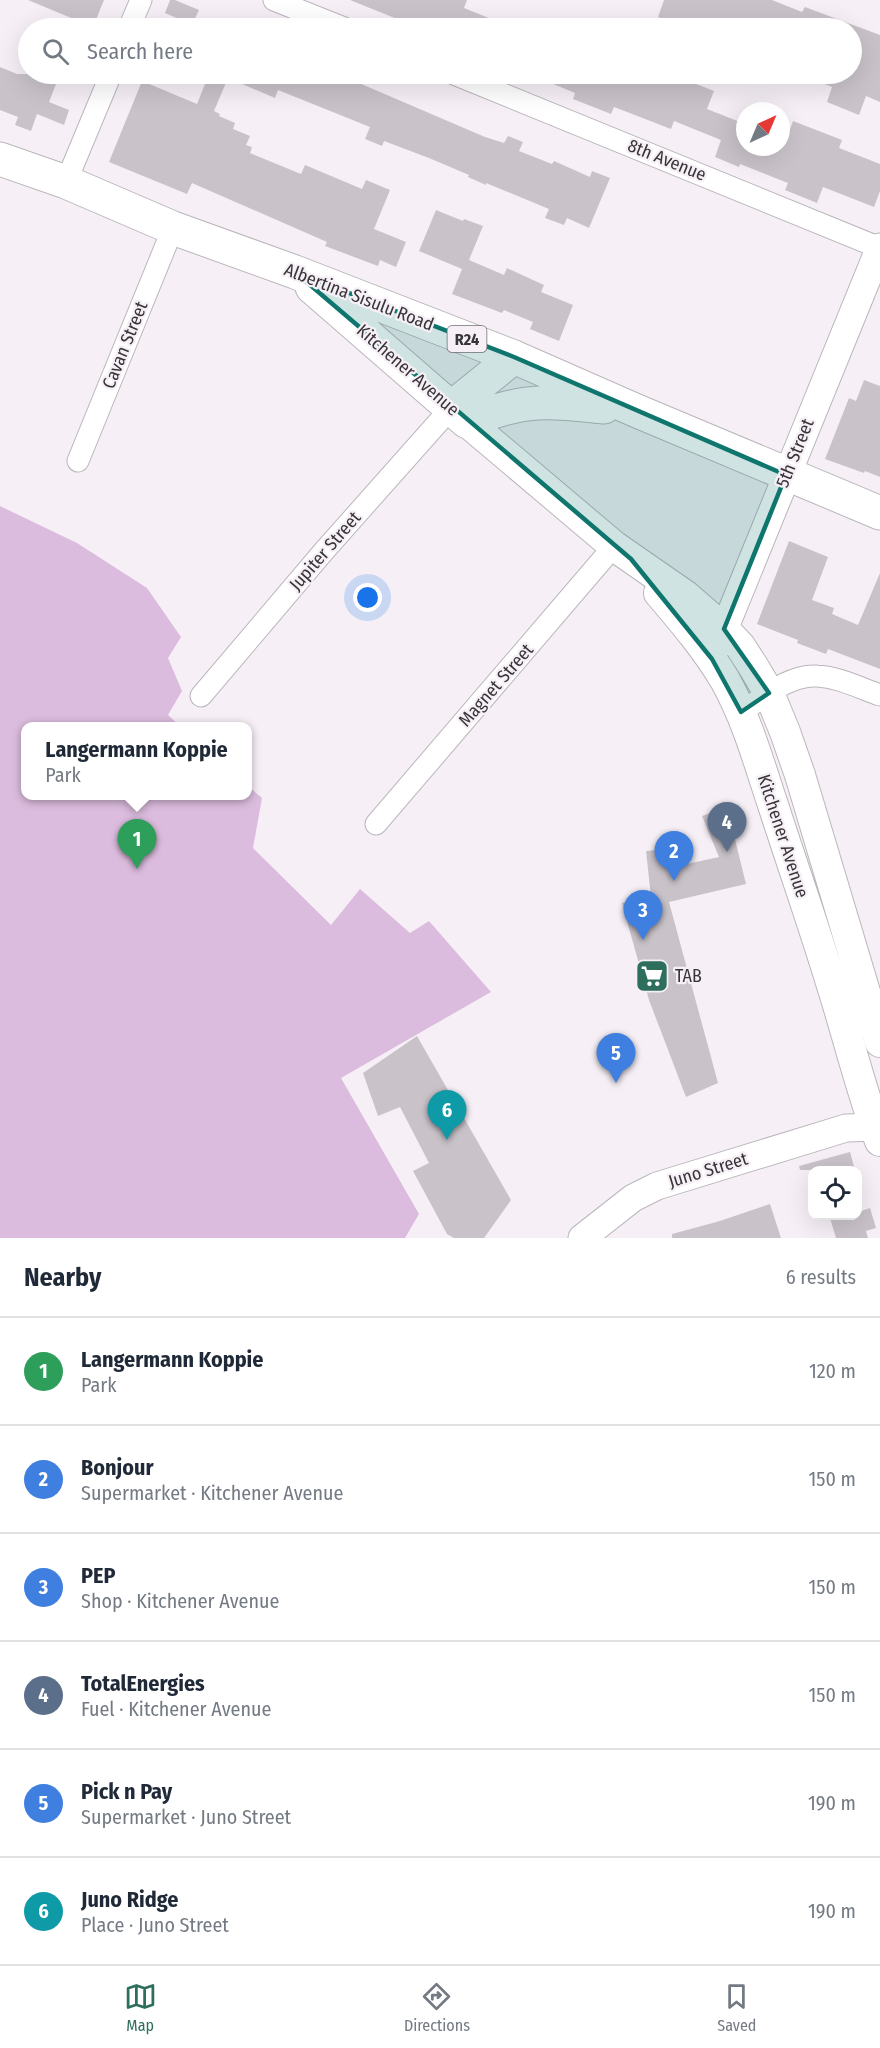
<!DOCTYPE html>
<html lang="en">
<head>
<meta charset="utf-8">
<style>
	body { margin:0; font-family:"Fira Sans Condensed",sans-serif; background:#f6f6f7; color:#1f2937 }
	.controls { position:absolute; right:18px; bottom:18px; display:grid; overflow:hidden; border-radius:12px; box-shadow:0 6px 24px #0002 }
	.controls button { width:54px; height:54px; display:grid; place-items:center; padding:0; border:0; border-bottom:2px solid #e0e1e3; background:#fff; color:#1f2937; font:30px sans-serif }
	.compass { position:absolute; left:736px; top:102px; width:54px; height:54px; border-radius:50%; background:#fff; box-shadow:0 6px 24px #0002; rotate:44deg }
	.you { position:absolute; left:368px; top:598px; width:21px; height:21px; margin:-15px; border:4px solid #fff; border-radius:50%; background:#1a73e8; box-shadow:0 0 0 9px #1a73e833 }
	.badge { display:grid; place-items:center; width:39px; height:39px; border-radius:50%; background:#2d6e5d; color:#fff; font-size:20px; font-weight:700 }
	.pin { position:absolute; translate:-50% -50px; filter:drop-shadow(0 2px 3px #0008) }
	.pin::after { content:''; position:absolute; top:32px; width:21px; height:18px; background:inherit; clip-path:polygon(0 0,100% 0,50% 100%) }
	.popup { position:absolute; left:21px; top:722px; width:231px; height:78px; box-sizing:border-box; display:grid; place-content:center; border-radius:12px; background:#fff; filter:drop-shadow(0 2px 4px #0005); font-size:20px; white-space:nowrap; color:#747a83 }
	.popup b { font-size:22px; color:#1f2937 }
	.popup::after { content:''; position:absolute; left:50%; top:100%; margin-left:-12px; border:12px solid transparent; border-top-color:#fff }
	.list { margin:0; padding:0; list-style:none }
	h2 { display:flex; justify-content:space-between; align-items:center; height:78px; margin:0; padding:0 24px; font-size:26px }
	h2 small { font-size:20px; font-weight:400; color:#747a83 }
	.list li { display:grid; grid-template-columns:39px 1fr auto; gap:18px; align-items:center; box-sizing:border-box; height:108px; padding:0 24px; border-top:2px solid #e0e1e3 }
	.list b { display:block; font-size:22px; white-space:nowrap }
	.list p { margin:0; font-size:20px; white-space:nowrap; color:#747a83 }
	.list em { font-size:20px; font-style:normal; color:#747a83 }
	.icon { flex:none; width:33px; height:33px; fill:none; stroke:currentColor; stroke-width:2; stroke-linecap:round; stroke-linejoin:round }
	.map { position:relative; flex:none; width:880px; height:1238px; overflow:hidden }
	.search { position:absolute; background:#fff; box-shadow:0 6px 24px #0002; left:18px; right:18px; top:18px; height:66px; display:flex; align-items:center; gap:15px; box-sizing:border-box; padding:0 21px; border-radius:33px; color:#747a83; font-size:22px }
	.sheet { height:726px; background:#fff }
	nav { display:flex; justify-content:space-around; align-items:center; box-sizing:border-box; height:84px; border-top:2px solid #e0e1e3; background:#fff; font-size:16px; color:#747a83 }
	nav a { display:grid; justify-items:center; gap:3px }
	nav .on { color:#2d6e5d }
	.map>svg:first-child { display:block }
	.green { fill:#dcbcde }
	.building { fill:#c9c3c9 }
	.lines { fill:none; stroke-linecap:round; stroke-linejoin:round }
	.minor-casing { stroke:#bbb6bc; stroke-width:23 }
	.tertiary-casing { stroke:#bbb6bc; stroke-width:29 }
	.secondary-casing { stroke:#bbb6bc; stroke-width:32 }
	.primary-casing { stroke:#bbb6bc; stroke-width:35 }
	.minor { stroke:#fff; stroke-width:21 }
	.tertiary { stroke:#fff; stroke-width:27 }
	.secondary { stroke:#fff; stroke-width:30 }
	.primary { stroke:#fff; stroke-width:33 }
	.marked { fill:#0f766e; fill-opacity:0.2; stroke:#0f766e; stroke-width:4.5; stroke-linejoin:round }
	.labels { text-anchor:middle; stroke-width:4.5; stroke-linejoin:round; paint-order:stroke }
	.shield { fill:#f6f0f6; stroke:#706d71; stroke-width:1.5 }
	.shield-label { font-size:16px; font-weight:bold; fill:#373538 }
	.street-label { font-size:18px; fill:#373538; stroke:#f6f0f6 }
	.poi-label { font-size:18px; fill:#373538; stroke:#f6f0f6; text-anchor:start }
</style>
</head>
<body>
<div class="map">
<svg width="880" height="1238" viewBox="0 0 880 1238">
	<rect width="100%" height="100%" fill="#f6f0f6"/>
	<path class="green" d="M0,506L77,543L147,588L181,637L168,658L182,691L168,715L180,726H26V796H248V786L262,798L253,848L331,925L360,889L410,933L429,921L491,992L341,1078L419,1214L405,1238H0Z"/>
	<path class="building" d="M28,0H104L93,27Z
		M170,0H175L199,10L192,25L165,13Z
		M350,0H467L464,8L514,28H411L412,25Z
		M664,0H772L802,12L805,7L880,35V102L866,96L859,115L827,102L832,87L800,74H852V28H688L658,17Z
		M0,67L17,74H60L49,102L69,110L64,125L37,114L31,131L15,125L18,117L0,110Z
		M209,74H338L485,137L504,143L508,136L523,142L519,151L552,164L554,161L590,177L592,171L610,178L589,228L567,218L564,225L545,218L549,209L486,183V185L468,177L469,175L429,158L384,141L382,146L365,139L370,127L278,90L275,98L228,78L214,111L220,114L219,116L235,123L233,129L250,136L246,145L252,147L250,153L301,174L305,165L362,189L366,180L390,190L374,229L406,242L396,267L380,260L378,266L325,246L327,242L192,183L187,194L109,162L142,81L197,104Z
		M529,74H671L714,91L707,109L745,124V147H781V132L788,135L793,121L842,140L839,148L880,164V191L874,207L823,187L817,203L785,190L788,183L740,164L739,167L715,157L721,140L674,121L671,129L614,107L611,114L573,99L575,93Z
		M436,210L463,221L464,219L483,226L469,260L504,275L507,268L544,285L541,292L573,305L559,341L530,329L533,322L504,310L502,313L452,294L462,269L419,251Z
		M864,380L880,386V477L865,471L864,473L825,459L849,398L856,401Z
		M789,541L828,557L812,600L834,608L832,614L858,625L880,573V669L828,649L826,654L797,643L798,640L757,624Z
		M727,807L746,884L669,902L718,1083L686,1097L649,1000L622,903L651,897L646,851L679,848L687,864L719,857L702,816Z
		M417,1036L511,1200L484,1238H454L447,1234L413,1171L429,1163L400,1107L378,1116L363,1073Z
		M850,1152L855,1170H800L799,1166Z
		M770,1204L781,1238H672V1234L720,1221Z
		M870,1208L876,1228L866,1231L868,1238H836L829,1215H858V1212Z"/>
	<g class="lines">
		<g class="minor-casing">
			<path id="minor" d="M274,0L344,28
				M129,28L141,0
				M454,74L880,248
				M66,182L111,74
				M78,461L173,228
				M201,696L324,551L451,408
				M741,712C763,698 789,674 817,676C838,677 860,688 880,695
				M376,824L614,546"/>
		</g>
		<g class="tertiary-casing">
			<path id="tertiary" d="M717,647L880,247
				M582,1238L633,1198L657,1186L846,1128L880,1127"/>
		</g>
		<g class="secondary-casing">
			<path id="secondary" d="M466,421L614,546L686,596L724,629L740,646L753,666L769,693L785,732L800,775L880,1042
				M659,593C682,620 706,648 725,680C748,721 760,767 775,811C794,870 815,929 833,989C849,1040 861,1091 880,1141"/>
		</g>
		<g class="primary-casing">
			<path id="primary" d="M0,159L66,182L173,228L295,272L514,357L637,411L880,513
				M312,287L466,421C489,413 514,404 539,403C561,402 583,405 604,407
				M451,408L514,357"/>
		</g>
		<use href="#minor" class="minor"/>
		<use href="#tertiary" class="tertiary"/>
		<use href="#secondary" class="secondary"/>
		<use href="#primary" class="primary"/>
	</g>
	<path class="marked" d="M295,272L514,357L786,475L724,629L769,693L741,712L712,659L631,559Z"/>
	<defs>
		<g id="supermarket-square" transform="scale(1.725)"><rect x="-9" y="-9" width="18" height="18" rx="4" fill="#2d6e5d" stroke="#f6f0f6"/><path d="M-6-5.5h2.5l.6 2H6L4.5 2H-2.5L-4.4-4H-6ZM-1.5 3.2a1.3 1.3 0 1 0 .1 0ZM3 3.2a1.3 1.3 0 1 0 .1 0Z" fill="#fff"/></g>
	</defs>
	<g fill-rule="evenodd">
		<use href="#supermarket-square" x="652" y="976"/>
	</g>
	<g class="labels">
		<rect class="shield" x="447.5" y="326" width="39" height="26" rx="4.5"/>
		<g class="shield-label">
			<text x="467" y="345">R24</text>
		</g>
		<g class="street-label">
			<text transform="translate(667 160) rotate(22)" y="6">8th Avenue</text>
			<text transform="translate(359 297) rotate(21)" y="6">Albertina Sisulu Road</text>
			<text transform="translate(125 345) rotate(-68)" y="6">Cavan Street</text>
			<text transform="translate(408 370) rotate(41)" y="6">Kitchener Avenue</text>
			<text transform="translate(795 453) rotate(-68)" y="6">5th Street</text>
			<text transform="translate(325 551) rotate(-49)" y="6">Jupiter Street</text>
			<text transform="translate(496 685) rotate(-49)" y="6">Magnet Street</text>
			<text transform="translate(783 836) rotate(72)" y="6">Kitchener Avenue</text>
			<text transform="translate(708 1170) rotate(-17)" y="6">Juno Street</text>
		</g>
		<g class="poi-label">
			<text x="675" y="982">TAB</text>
		</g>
	</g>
</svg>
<div class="controls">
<button><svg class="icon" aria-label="locate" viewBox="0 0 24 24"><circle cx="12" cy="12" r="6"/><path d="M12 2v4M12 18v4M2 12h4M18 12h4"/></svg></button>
</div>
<svg class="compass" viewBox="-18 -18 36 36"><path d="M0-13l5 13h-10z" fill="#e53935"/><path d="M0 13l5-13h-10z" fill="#747a83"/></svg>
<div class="you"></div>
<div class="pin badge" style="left:137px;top:869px;background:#2e9e5b">1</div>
<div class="popup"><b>Langermann Koppie</b>Park</div>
<div class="pin badge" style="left:674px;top:881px;background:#3f7fe0">2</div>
<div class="pin badge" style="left:643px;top:940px;background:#3f7fe0">3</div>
<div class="pin badge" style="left:727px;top:852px;background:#5c6f8a">4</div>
<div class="pin badge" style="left:616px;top:1083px;background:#3f7fe0">5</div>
<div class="pin badge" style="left:447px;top:1140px;background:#0f9aa8">6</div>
<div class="search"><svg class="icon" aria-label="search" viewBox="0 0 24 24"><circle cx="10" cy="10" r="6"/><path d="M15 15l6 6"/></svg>Search here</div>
</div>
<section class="sheet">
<h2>Nearby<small>6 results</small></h2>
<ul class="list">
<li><span class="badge" style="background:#2e9e5b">1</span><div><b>Langermann Koppie</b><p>Park</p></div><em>120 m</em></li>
<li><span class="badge" style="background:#3f7fe0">2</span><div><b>Bonjour</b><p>Supermarket · Kitchener Avenue</p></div><em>150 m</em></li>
<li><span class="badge" style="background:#3f7fe0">3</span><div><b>PEP</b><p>Shop · Kitchener Avenue</p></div><em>150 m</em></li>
<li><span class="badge" style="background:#5c6f8a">4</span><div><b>TotalEnergies</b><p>Fuel · Kitchener Avenue</p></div><em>150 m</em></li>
<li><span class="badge" style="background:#3f7fe0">5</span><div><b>Pick n Pay</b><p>Supermarket · Juno Street</p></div><em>190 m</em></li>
<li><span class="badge" style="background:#0f9aa8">6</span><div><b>Juno Ridge</b><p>Place · Juno Street</p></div><em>190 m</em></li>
</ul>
</section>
<nav>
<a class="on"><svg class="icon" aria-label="map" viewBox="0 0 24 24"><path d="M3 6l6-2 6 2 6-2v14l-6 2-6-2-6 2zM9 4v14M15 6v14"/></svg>Map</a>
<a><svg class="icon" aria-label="directions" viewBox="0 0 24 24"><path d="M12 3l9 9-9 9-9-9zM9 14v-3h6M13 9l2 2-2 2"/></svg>Directions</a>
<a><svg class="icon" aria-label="saved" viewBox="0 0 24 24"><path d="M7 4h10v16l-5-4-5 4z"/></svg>Saved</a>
</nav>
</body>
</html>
